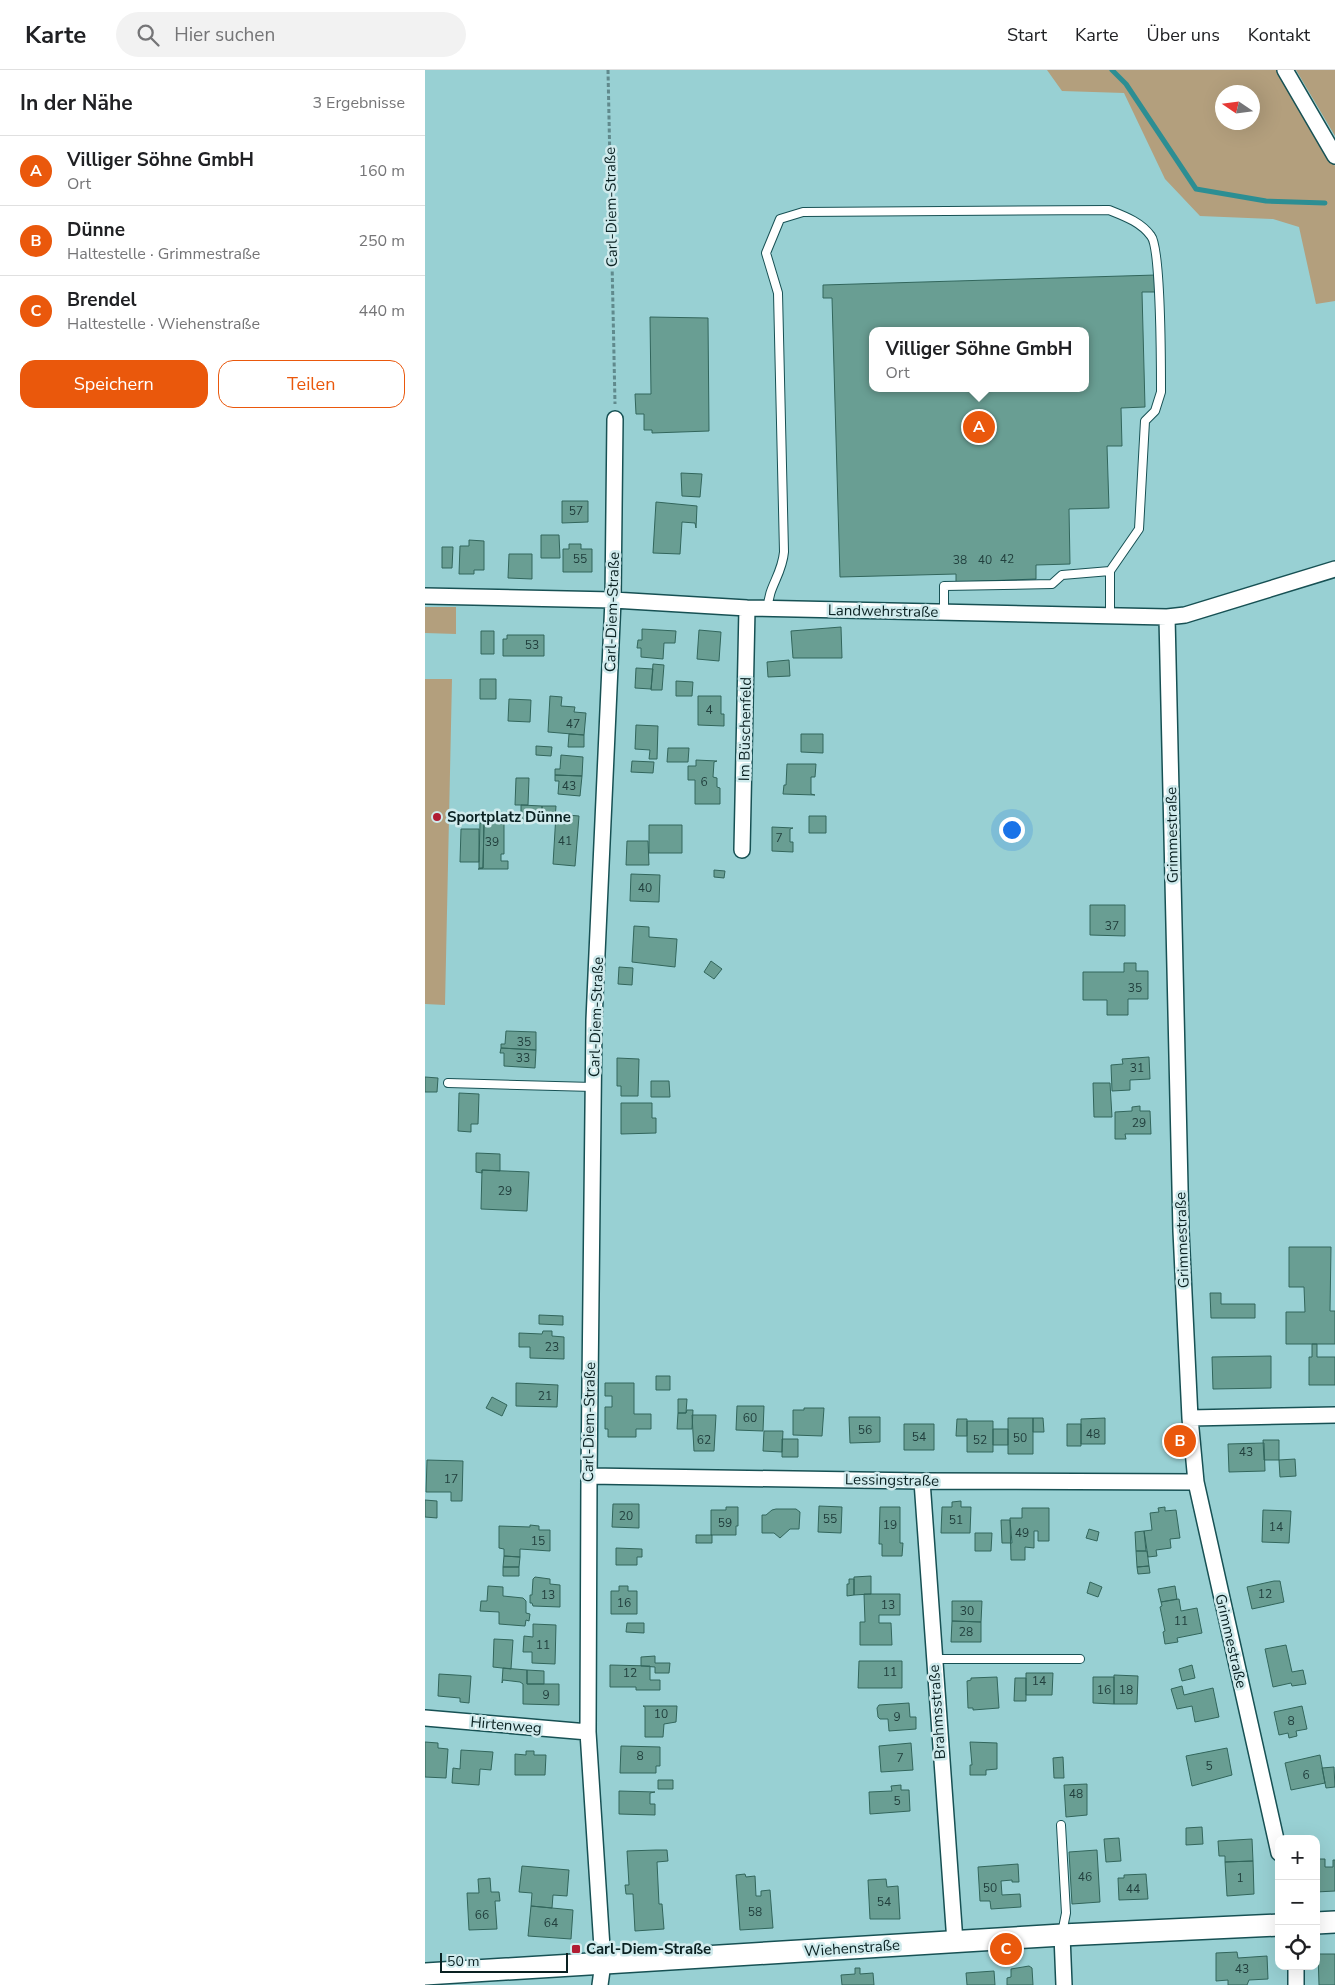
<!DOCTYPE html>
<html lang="de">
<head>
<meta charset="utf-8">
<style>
	body { margin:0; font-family:"Nunito Sans",sans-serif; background:#f2f2f2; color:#202124 }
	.controls { position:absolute; right:15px; bottom:15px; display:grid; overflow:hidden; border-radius:10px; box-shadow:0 5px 20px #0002 }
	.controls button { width:45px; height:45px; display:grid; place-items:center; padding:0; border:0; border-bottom:1px solid #e0e0e0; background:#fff; color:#202124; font:25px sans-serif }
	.compass { position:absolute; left:790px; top:15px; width:45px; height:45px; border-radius:50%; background:#fff; box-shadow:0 5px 20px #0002; rotate:283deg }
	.scale { position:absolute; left:15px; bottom:12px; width:128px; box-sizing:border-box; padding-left:5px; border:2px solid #0a2122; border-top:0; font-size:14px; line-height:18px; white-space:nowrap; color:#0a2122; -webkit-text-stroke:4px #d0ebed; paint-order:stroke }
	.you { position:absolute; left:586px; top:759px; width:18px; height:18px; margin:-12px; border:4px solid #fff; border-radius:50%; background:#1a73e8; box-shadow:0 0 0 8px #1a73e833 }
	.badge { display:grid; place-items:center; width:32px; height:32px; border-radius:50%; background:#ea580c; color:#fff; font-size:16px; font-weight:700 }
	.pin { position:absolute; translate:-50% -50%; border:2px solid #fff; box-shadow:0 1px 5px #0006 }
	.popup { position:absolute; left:444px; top:257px; width:220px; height:65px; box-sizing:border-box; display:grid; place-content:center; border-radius:10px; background:#fff; filter:drop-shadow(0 1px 4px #0005); font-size:16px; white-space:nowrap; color:#757577 }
	.popup b { font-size:19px; color:#202124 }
	.popup::after { content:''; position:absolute; left:50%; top:100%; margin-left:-10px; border:10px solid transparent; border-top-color:#fff }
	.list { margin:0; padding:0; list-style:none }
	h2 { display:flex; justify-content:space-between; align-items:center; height:65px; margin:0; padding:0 20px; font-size:21px }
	h2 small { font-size:16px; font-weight:400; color:#757577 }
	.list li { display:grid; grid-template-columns:32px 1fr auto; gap:15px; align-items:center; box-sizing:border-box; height:70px; padding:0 20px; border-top:1px solid #e0e0e0 }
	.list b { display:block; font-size:19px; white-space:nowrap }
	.list p { margin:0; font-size:16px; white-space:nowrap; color:#757577 }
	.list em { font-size:16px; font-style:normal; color:#757577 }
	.actions { display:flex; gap:10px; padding:15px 20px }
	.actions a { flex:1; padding:11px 0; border:1px solid #ea580c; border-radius:15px; text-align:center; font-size:18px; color:#ea580c }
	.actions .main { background:#ea580c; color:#fff }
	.icon { flex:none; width:28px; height:28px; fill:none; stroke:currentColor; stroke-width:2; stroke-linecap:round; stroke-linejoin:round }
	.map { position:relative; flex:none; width:910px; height:1915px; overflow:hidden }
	header { display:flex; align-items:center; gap:30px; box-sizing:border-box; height:70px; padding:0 25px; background:#fff; border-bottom:1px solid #e0e0e0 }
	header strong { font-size:24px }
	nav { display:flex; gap:28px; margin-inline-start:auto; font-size:18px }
	.search { width:350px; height:45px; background:#f2f2f2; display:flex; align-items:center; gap:12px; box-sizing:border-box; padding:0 18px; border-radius:28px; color:#757577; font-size:19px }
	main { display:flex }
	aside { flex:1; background:#fff }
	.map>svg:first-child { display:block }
	.green { fill:#b39f7d; fill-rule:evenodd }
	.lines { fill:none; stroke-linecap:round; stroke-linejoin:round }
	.stream { stroke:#2c8e93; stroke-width:5 }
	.building { fill:#699e93; stroke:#32665c; fill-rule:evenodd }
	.lane-casing { stroke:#175154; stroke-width:10 }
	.street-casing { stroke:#175154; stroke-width:18 }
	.secondary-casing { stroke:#175154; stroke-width:24 }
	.path { stroke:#608a8d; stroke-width:3; stroke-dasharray:4 2.5; stroke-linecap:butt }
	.lane { stroke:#fff; stroke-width:8 }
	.street { stroke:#fff; stroke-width:15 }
	.secondary { stroke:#fff; stroke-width:21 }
	.poi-dot { fill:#b01d33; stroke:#d0ebed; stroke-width:2 }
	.labels { text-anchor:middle; stroke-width:5; stroke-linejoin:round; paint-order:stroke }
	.number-label { font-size:12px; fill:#22403e }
	.street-label { font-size:15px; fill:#0a2122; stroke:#d0ebed }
	.poi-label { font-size:15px; font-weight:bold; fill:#0a2122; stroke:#d0ebed; text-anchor:start }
</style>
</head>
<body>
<header>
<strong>Karte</strong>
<div class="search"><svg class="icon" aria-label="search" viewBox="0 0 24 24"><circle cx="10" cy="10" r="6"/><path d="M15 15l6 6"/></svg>Hier suchen</div>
<nav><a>Start</a><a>Karte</a><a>Über uns</a><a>Kontakt</a></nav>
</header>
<main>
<aside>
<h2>In der Nähe<small>3 Ergebnisse</small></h2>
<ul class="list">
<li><span class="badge">A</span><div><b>Villiger Söhne GmbH</b><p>Ort</p></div><em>160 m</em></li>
<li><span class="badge">B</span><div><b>Dünne</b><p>Haltestelle · Grimmestraße</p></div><em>250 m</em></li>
<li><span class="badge">C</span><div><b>Brendel</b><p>Haltestelle · Wiehenstraße</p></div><em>440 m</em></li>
</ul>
<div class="actions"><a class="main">Speichern</a><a>Teilen</a></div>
</aside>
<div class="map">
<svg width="910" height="1915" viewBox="0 0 910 1915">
	<rect width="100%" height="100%" fill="#98d0d3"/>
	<path class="green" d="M622,0H851L896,77L910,96V231L891,234L874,157L848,149L775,146L740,109L699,23L637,21ZM798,22H828V52H798Z
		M871,0H910V66Z
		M0,537H31V564L0,563Z
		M0,609H27L20,935L0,934Z"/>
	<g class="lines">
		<path class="stream" d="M687,0L701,14L771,119L841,131L900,133"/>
	</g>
	<path class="building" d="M731,205V222H717L720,337L696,338L697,376H682L684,438L644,439L645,494L611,495V509L531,512V504L415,507L407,228H398V215ZM448,261H660V318H448Z
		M225,247L283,248L284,361L227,363V360H219V344H211L210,324H226Z
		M256,403L277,404L275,427L257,426Z
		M137,431H163V452L137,453Z
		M231,432L272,436L271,458L270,453L257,452L255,484L228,483Z
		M116,465H134L135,488H116Z
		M44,470L59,471V500H49V504H34L35,476H44Z
		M144,474H156V479H167V502H138V479H144Z
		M17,477H28L27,498H17Z
		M84,484H107V509L83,508Z
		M416,557L417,588H368L366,561Z
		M217,559L251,561L250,573H239L238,589L216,587V578H212L213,570H217Z
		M274,560L296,562L294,591L272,589Z
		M56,561H69V584H56Z
		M82,565H119V586H78V569H82Z
		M364,590L365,606L343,607L342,592Z
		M228,594L239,595L237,620H226Z
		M211,598L228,599L226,619L210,618Z
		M55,609H71V629H55Z
		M251,611L268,612L267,626H251Z
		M125,626L137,627L136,636L150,637L149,642L161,643L159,665L123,662Z
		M273,626H296V644H299V656L273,655Z
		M84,629L106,630L105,652L83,651Z
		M211,655L233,656L232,689H224L225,680L210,679Z
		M144,664L159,665V677H143Z
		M376,664H398V683L376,682Z
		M111,676L127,677L126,686L111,685Z
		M243,678H264L263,692H242Z
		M136,685L158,687L157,706L130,705V699H135Z
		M271,690L292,691L289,692L288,707L292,708V717L295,718V734H270V710H263V696H271Z
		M207,691L229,692L228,703L206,702Z
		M362,694H391L390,707H386V724L390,725L358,724L359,715H361Z
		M130,705L157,706L155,726L133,724L134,711H130Z
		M91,708H104L103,735H90Z
		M96,735L117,736V749H96Z
		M117,736H131L130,750L117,749Z
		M54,742L79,743V784H76V791H83V799H53L58,798L59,753H55Z
		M131,744L154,746L150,796L128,794Z
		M384,746H401V763H384Z
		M55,753H59L58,798H54V792Z
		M224,755H257V783H224Z
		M347,757L368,758L365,759V772H368V782L347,781Z
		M36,759H54V792H35Z
		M202,771H223L224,795H201Z
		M289,800L300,801L299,808L289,807Z
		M206,804L235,805L234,832L205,831Z
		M665,835H700V866L665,865Z
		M209,856L224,857V867L252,869L250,897L207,892Z
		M286,891L297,899L289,909L279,902Z
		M699,893H711V901H723V929H703V945H682V930H658V902H699Z
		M194,897L208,898L207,915L193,914Z
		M81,961L111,962V980L76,978V974H80Z
		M76,978L111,980L110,998L79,996V983H75Z
		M724,987L725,1009L705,1010V1020L687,1021L686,995L698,994L697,989Z
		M192,988L214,989L213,1026H196V1016H192Z
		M0,1007L13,1008L12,1022H0Z
		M226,1011H244L245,1027H226Z
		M668,1013H685L687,1047H669Z
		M34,1023L54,1024L53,1054H46V1062L33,1061Z
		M196,1033H227V1048H231V1063L196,1064Z
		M715,1036V1041H725L726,1064H700L701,1069H690V1042L707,1041V1037Z
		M51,1083L75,1084V1101L57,1100V1103L51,1102Z
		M57,1100L104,1102L102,1141L56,1139Z
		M864,1177H906L905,1241H910V1274H861V1242H880L879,1217H864Z
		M785,1223H796V1234H830V1248H786Z
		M114,1245L138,1246V1255L114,1254Z
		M118,1261H127V1266L139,1267V1289L105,1288V1277H94V1263L117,1264Z
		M887,1274H892V1287H910V1315H884V1287H887Z
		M846,1286V1318L788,1319L787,1287Z
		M231,1306H245V1320H231Z
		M91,1313L133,1315L132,1337L91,1336Z
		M180,1313H209V1344H226V1359H211V1367H183V1359H180V1337H187V1326H180Z
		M67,1327L82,1335L77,1346L61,1338Z
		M253,1329H262L261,1343H253Z
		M312,1336H339L338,1361L311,1360Z
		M379,1338H399L397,1366L368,1365V1340H379Z
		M262,1340H268L267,1359H252L253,1343H261Z
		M267,1345H291L289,1381H269Z
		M424,1347H455V1372L425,1373Z
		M583,1348H608V1384H583Z
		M608,1348H618L619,1362H608Z
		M680,1348V1374H656V1349Z
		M532,1349H542V1366H531Z
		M542,1351H568V1382H542Z
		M479,1354H509V1380H479Z
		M642,1354H656V1376H642Z
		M568,1359H583V1375H568Z
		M339,1361H358L357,1382L338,1381Z
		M357,1369H373V1387H357Z
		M838,1370H854V1390H839Z
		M839,1373L840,1401L804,1402L803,1374Z
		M870,1389L871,1406L855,1407L854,1390Z
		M2,1390L38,1391L37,1431H26V1422H1Z
		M0,1430L12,1431V1448L0,1447Z
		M536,1431V1437H546L545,1463H516L517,1437H527V1432Z
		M188,1434H214V1458L187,1457Z
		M394,1436L417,1437L416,1463L393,1462Z
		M301,1437H313V1456H311V1465H286V1440H301Z
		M455,1437H475V1473H478L477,1486H457V1474H454Z
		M740,1437V1441L751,1440L755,1468L745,1469L746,1478L731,1480L732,1486L723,1487L719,1461L727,1460L725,1443L734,1442L733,1438Z
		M597,1438H624V1471H613V1461H609V1478L600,1477V1490H586L585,1448H597Z
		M351,1439H371L375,1442L374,1459H365L355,1468L349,1463H337V1445H341L347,1440Z
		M838,1440L866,1441L864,1473L837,1472Z
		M576,1450H585L587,1473H577Z
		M105,1455L114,1456V1460H125V1481L95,1479V1487L79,1486V1479L74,1478V1456L105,1457Z
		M664,1459L674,1462L672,1471L661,1468Z
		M719,1461L721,1481H711L710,1462Z
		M550,1463H567L566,1481H550Z
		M271,1465H287V1473H271Z
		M191,1478L217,1479V1487H212V1495H191Z
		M711,1481H722L724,1496L712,1497Z
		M79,1486L95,1487L94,1497H78Z
		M724,1496L725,1503L713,1504L712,1497Z
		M78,1497H94V1506H78Z
		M446,1506V1524L429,1525V1507Z
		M110,1507L125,1509V1514L135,1515V1537L108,1536L107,1533H105V1525H107L108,1509Z
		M424,1509H429V1525L422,1526V1514H424Z
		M849,1511H855L859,1532L827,1539L822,1517Z
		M665,1512L677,1517L673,1527L662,1523Z
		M63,1516L78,1517V1526L98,1528L101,1531V1543L105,1544L104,1551L101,1550L100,1556L74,1554V1542L55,1541L56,1531H62Z
		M194,1516H203V1521H212V1544H186V1521H194Z
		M750,1516L752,1529L736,1532L733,1519Z
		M439,1524H475V1545H454V1553H466L467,1575H435V1552H440Z
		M754,1529L756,1541L772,1538L777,1563L752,1568L753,1572L740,1574L738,1562L740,1561L735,1537L737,1536L736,1532Z
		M527,1531H557L556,1552L527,1551Z
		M527,1551L556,1552V1572H526Z
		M202,1553H219V1563L201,1562Z
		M108,1554L131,1555L130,1594L107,1593V1582H98L99,1566L108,1567Z
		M69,1569L88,1570L86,1599L68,1597Z
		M861,1575L867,1602L878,1600L881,1614L867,1616L866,1613L848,1617L840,1579Z
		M230,1586V1593H245L244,1603H230V1597L216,1596V1587Z
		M434,1591H477V1618H433Z
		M185,1595L225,1596V1610H235V1620H211V1617H185Z
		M767,1595L770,1608L757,1611L754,1599Z
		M78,1598L102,1600V1614H134V1635L98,1634V1614L95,1612L78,1610L77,1613Z
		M102,1600L119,1601V1614H102Z
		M601,1603H628L627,1625H601Z
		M14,1604L46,1606L44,1633L35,1632V1628L13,1626Z
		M689,1605L713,1606L712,1634H689Z
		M572,1607L574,1638L548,1640V1638H543L542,1611L546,1610V1608Z
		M668,1607H689V1634L668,1633Z
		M590,1608H601V1631H589Z
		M757,1616L759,1625L788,1618L794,1647L770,1652L767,1636L752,1639L746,1619Z
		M484,1633L485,1647H491V1659L464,1661L463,1649H455L453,1647L452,1638L454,1635Z
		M218,1636H252L251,1652L239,1654L238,1667H220V1637Z
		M877,1636L882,1659L871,1661L872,1666L864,1668L863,1663L854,1665L849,1642Z
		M0,1672L13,1673V1678L23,1679L21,1708L0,1707Z
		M545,1672L572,1673V1699L561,1700V1705H545V1695H547Z
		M486,1673L488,1700L456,1702L454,1676Z
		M196,1676L235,1677V1696H231V1703H195Z
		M802,1678L807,1705L767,1716L761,1686Z
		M36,1680L68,1682L66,1700L55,1699L54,1715L27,1713L28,1698L35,1699Z
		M101,1681H109V1685H121L120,1705H90V1684L101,1685Z
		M895,1685L900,1713L866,1720L860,1693Z
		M638,1687L639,1708H629L628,1688Z
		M909,1697L910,1717L901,1718L897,1698Z
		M233,1710H248V1719H233Z
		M662,1714V1745L641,1747L639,1715Z
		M476,1715V1720H484L485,1741L445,1744L444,1722L467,1721L466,1716Z
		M194,1721L230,1722L225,1723V1734H230V1745L194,1744Z
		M777,1757L778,1774L761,1775V1758Z
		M694,1768L696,1791L681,1792L679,1769Z
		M827,1769L828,1791L800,1792V1786H794L793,1771Z
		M231,1780H242L243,1791L232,1792L234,1834H237L239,1859L210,1861L208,1824H201L200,1815H204L202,1781Z
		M672,1780L675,1832L647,1834L644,1782Z
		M891,1789H900V1797H908V1790H910V1821L891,1822Z
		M828,1791L829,1824L802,1826L800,1792Z
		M593,1794L594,1812H587V1810L576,1811L577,1825L595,1824L596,1837L566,1839L565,1831H555L553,1797Z
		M97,1796L144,1800L142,1826L128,1825L127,1838L106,1836L107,1823L94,1822Z
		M320,1804L321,1807L330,1806L331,1826H336V1821L345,1820L348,1858L315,1860L311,1805Z
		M721,1804L723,1829L694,1830L693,1808H699V1805Z
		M65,1808L66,1822H74L75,1831H70L72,1859L44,1860L42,1823H54L53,1809Z
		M461,1809L462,1817L473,1816L475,1849H445L443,1810Z
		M106,1836L148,1840L146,1869L103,1866Z
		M812,1882L813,1888L842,1886L843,1909L824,1910L822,1915H803V1910L791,1911V1883Z
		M893,1884H910V1915H894Z
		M604,1896L607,1898L608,1915H582V1908L586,1907V1899Z
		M430,1898H435V1904L448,1903L449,1915H417L416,1905L430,1904Z
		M569,1901L570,1915H542L541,1903Z"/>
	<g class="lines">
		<g class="lane-casing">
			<path id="lane" d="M343,538C343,517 357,505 359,482L353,223L341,183L355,149L378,142L684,140C699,146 716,152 726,166C736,178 736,298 736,322L730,341L720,351L714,459L685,501L637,505L627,514L519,516V542
				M685,546V501
				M23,1013L168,1017
				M508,1589H655
				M636,1755L641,1843L637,1863"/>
		</g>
		<g class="street-casing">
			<path id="street" d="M860,0L910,86
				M0,526L188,530L322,538L742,547L760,545L910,499
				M742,547L756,1161L765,1348L771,1412L854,1783
				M317,780L322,538
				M765,1348L910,1345
				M164,1406L497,1411L771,1412
				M497,1411L530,1872
				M0,1648L163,1662
				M637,1865L639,1915
				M871,1896V1915
				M175,1915L178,1893L163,1662L164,1406L169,950L188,530L190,349"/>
		</g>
		<g class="secondary-casing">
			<path id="secondary" d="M891,1853L910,1852
				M0,1904L637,1865L854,1855"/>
		</g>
		<path class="path" d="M183,0L190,334"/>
		<use href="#lane" class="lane"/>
		<use href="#street" class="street"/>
		<use href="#secondary" class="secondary"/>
	</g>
	<g class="poi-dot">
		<circle cx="12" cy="747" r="5"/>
		<rect x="146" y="1874" width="10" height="10" rx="2.5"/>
	</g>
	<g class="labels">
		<g class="number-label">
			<text x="151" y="445">57</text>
			<text x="155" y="493">55</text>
			<text x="582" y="493">42</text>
			<text x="535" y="494">38</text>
			<text x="560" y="494">40</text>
			<text x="107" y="579">53</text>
			<text x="284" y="644">4</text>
			<text x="148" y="658">47</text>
			<text x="279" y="716">6</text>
			<text x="144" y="720">43</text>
			<text x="354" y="772">7</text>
			<text x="140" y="775">41</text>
			<text x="67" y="776">39</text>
			<text x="220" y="822">40</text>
			<text x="687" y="860">37</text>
			<text x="710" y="922">35</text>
			<text x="99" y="976">35</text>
			<text x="98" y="992">33</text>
			<text x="712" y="1002">31</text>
			<text x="714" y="1057">29</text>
			<text x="80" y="1125">29</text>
			<text x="127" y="1281">23</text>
			<text x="120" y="1330">21</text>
			<text x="325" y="1352">60</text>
			<text x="440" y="1364">56</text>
			<text x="668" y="1368">48</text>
			<text x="494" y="1371">54</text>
			<text x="595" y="1372">50</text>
			<text x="279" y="1374">62</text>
			<text x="555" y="1374">52</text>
			<text x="821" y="1386">43</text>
			<text x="26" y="1413">17</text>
			<text x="201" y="1450">20</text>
			<text x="405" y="1453">55</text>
			<text x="531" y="1454">51</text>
			<text x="300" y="1457">59</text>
			<text x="465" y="1459">19</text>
			<text x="851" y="1461">14</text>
			<text x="597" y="1467">49</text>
			<text x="113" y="1475">15</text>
			<text x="840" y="1528">12</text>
			<text x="123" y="1529">13</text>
			<text x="199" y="1537">16</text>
			<text x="463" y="1539">13</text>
			<text x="542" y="1545">30</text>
			<text x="756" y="1555">11</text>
			<text x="541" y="1566">28</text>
			<text x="118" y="1579">11</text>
			<text x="465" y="1606">11</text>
			<text x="205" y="1607">12</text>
			<text x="614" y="1615">14</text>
			<text x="679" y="1624">16</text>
			<text x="701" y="1624">18</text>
			<text x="121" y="1629">9</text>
			<text x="236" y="1648">10</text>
			<text x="472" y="1651">9</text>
			<text x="866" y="1655">8</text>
			<text x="215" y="1690">8</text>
			<text x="475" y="1692">7</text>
			<text x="784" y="1700">5</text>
			<text x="881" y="1709">6</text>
			<text x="651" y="1728">48</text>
			<text x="472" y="1735">5</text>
			<text x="660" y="1811">46</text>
			<text x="815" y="1812">1</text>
			<text x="565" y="1822">50</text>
			<text x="708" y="1823">44</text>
			<text x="459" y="1836">54</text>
			<text x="330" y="1846">58</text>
			<text x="57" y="1849">66</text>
			<text x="126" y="1857">64</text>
			<text x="817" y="1903">43</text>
		</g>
		<g class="street-label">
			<text transform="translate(186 137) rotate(-91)" y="5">Carl-Diem-Straße</text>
			<text transform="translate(458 541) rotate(1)" y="5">Landwehrstraße</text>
			<text transform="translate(187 542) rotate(-88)" y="5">Carl-Diem-Straße</text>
			<text transform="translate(320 659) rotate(-89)" y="5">Im Büschenfeld</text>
			<text transform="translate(747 765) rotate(-91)" y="5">Grimmestraße</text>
			<text transform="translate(171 947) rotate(-88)" y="5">Carl-Diem-Straße</text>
			<text transform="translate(757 1170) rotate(-92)" y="5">Grimmestraße</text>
			<text transform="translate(164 1352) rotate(-89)" y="5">Carl-Diem-Straße</text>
			<text transform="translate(467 1410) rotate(1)" y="5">Lessingstraße</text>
			<text transform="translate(806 1571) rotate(77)" y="5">Grimmestraße</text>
			<text transform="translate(512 1642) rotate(-94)" y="5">Brahmsstraße</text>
			<text transform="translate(81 1655) rotate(5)" y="5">Hirtenweg</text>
			<text transform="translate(427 1878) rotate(-4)" y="5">Wiehenstraße</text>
		</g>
		<g class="poi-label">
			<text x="22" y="752">Sportplatz Dünne</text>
			<text x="161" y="1884">Carl-Diem-Straße</text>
		</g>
	</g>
</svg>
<div class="controls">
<button>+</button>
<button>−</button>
<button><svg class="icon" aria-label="locate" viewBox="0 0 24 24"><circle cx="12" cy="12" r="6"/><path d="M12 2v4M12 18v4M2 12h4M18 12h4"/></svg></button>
</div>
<svg class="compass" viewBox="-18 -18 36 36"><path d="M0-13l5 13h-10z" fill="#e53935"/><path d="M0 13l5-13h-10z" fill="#757577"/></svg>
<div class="scale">50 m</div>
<div class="you"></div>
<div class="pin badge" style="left:554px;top:357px">A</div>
<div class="popup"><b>Villiger Söhne GmbH</b>Ort</div>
<div class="pin badge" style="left:755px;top:1371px">B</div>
<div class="pin badge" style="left:581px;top:1879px">C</div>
</div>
</main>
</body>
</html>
